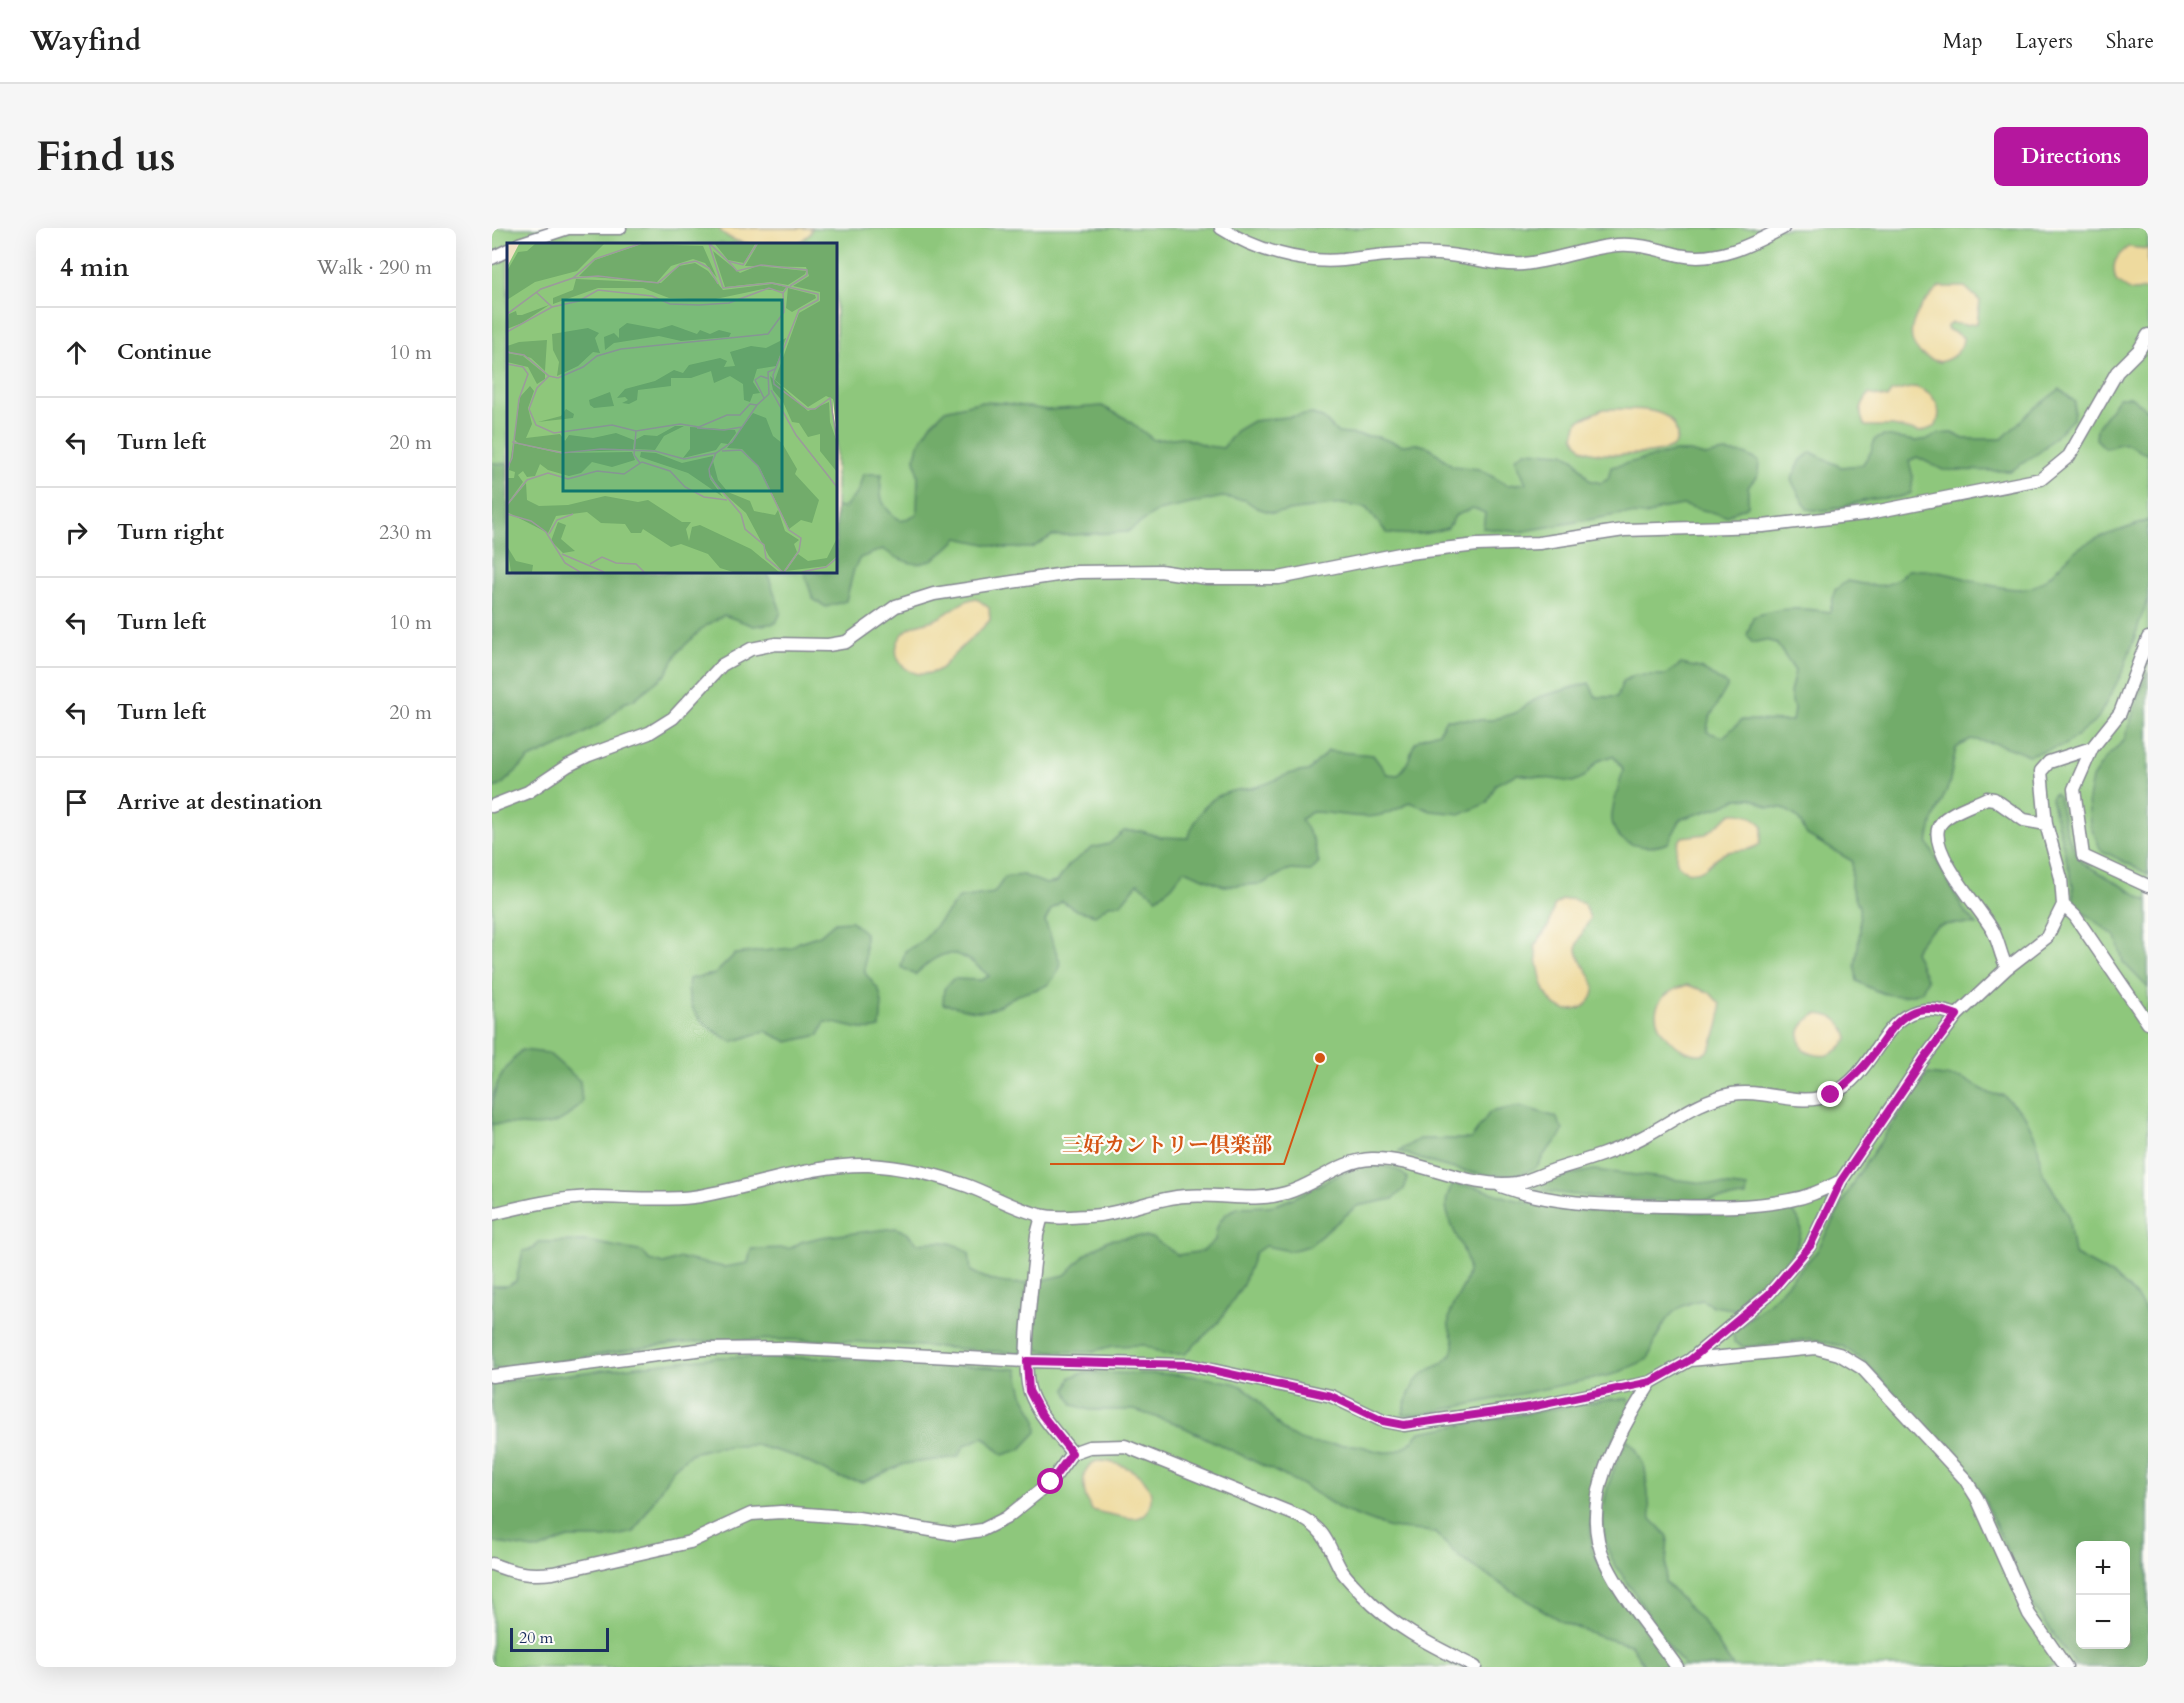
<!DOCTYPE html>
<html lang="en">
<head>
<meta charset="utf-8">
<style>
	body { margin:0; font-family:Cardo,"Noto Serif JP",serif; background:#f6f6f6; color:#222 }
	.controls { position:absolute; right:18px; bottom:18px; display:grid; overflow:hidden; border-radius:9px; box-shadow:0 6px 24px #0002 }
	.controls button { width:54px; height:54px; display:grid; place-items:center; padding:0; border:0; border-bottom:2px solid #e0e0e0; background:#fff; color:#222; font:30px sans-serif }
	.scale { position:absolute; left:18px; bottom:15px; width:99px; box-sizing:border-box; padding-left:6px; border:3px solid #1b2f5e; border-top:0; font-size:16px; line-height:21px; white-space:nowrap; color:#1b2f5e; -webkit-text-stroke:4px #fdfcf7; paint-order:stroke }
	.stop { position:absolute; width:18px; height:18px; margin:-14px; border:4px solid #b5179e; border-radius:50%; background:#fff }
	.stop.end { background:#b5179e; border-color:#fff; box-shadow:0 2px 6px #0008 }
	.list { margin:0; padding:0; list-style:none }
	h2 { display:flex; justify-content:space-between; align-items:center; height:78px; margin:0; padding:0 24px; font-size:26px }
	h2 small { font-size:20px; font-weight:400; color:#767676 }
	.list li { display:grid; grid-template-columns:39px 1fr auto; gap:18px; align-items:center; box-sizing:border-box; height:90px; padding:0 24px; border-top:2px solid #e0e0e0 }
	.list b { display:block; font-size:22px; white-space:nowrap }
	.list em { font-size:20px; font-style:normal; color:#767676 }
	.icon { flex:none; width:33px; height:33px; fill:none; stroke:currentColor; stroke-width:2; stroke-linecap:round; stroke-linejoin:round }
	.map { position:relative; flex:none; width:1656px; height:1439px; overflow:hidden; border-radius:9px }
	header { display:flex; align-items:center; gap:36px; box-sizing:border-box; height:84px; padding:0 30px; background:#fff; border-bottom:2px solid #e0e0e0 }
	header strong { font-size:28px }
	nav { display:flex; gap:33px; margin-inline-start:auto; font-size:21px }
	.intro { display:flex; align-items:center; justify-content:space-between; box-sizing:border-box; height:144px; padding:0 36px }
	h1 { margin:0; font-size:42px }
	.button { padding:15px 27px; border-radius:9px; background:#b5179e; color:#fff; font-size:21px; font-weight:700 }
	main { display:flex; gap:36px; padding:0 36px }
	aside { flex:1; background:#fff; border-radius:9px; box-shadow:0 6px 24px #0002 }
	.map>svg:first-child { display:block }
	.green { fill:#8ec77b; stroke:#547b6c; stroke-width:1.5; fill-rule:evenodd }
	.forest { fill:#72ac6b; stroke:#466e64; stroke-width:1.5; fill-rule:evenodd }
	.sand { fill:#eeda9e; stroke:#84847e; stroke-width:1.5 }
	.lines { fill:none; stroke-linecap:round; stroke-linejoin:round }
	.lane-casing { stroke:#868892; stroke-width:15 }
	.lane { stroke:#fff; stroke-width:12 }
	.route { stroke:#b5179e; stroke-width:8 }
	.inset-road { fill:none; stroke:#9c9a9c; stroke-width:1.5 }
	.view { fill:#0f766e; fill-opacity:0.15; stroke:#0f766e; stroke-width:3 }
	.inset-edge { fill:none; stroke:#1b2f5e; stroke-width:3 }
	.leader { fill:none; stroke:#d45514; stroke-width:2 }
	.callout-dot { fill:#d45514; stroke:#fdfcf7; stroke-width:2 }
	.callout-label { font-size:21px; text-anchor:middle; font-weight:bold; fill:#d45514; stroke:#fdfcf7; stroke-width:4.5; stroke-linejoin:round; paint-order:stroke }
</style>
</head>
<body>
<header>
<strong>Wayfind</strong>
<nav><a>Map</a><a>Layers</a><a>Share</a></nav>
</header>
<div class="intro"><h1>Find us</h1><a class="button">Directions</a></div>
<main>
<aside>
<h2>4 min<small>Walk · 290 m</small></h2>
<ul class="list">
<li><svg class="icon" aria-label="ahead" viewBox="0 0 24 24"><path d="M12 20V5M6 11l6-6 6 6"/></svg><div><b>Continue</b></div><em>10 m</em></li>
<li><svg class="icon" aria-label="left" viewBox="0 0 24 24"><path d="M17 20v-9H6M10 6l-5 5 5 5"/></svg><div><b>Turn left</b></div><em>20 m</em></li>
<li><svg class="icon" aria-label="right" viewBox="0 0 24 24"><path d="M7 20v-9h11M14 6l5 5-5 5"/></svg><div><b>Turn right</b></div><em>230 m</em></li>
<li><svg class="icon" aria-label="left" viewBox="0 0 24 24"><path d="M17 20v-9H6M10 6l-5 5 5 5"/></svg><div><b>Turn left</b></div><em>10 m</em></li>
<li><svg class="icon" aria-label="left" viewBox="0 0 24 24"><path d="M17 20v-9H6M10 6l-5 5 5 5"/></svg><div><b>Turn left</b></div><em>20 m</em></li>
<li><svg class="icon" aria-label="arrive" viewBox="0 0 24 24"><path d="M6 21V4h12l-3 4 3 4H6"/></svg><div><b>Arrive at destination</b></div></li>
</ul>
</aside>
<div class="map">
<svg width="1656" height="1439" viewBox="0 0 1656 1439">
	<rect width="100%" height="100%" fill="#fdfcf7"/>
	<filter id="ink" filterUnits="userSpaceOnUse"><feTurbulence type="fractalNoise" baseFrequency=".0167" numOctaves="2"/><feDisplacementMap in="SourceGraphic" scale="12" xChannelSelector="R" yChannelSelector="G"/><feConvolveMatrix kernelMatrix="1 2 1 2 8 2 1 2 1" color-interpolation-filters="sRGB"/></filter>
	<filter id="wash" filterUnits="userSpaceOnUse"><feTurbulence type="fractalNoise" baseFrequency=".008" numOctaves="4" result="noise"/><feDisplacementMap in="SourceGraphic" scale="24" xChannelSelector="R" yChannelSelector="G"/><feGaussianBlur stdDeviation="1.35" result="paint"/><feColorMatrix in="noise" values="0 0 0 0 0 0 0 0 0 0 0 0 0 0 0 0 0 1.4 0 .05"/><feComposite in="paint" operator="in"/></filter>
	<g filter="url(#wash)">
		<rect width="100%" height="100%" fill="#f2e1c5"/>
		<path class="green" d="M0,0H1656V1439H0ZM16,16H344V344H16ZM1588,1318H1634V1416H1588Z"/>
		<path class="forest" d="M1568,161L1583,174L1581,191L1549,223L1519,243L1451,242L1425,229L1417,233L1421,249L1419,265C1401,273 1398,268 1381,271C1357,275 1339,286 1315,281L1299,252L1309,232L1319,224L1349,239L1370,237L1379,224L1383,211L1392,208L1424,213L1437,211L1445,206L1460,205L1472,211H1510L1540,182Z
			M1627,169H1640L1656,183V226C1647,225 1645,220 1638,217C1630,213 1621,219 1613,220L1604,211L1605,200Z
			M487,174L512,175L555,182L610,178L633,190L662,212L690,209L715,218L731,220L744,203L761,193L821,186L832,191L846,205L886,209L910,217L925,216L937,219L961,238L987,241L1015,257L1034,255L1023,230L1033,223L1072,225L1083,231L1097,252L1109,255L1116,251L1119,239L1181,224H1198L1213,228L1232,224L1253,226L1267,233L1266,247L1256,259V278L1234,288L1191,277L1167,281L1158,287L1130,286L1027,304L991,300L993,285L981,280L963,288L956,300C935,307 917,308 895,305L874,280L850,276L781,285L765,280L753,272L730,269L666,283L635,304L560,308L540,320H512L466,310C439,338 424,345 391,321L368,330L362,341L354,373L334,379L321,371L312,344H344V279L352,280L366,264L371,246H390C386,268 389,281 410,293L425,286L426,249L423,230L426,217L440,195L453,182Z
			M0,235L16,236V344H275L289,384L284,395L262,398L232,387L212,399L186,424L174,446L141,472L132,475L112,494L82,511L37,531L8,558L0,560Z
			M1656,292V370L1631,443L1605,492L1573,517L1536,527L1506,516L1479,511L1464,520L1457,557L1440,595L1436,615L1471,681L1485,697C1452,695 1442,692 1422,723L1435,752L1430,763C1406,773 1387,766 1365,753L1363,739L1368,703L1367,679L1359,659L1360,633L1315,607L1305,589L1291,580L1277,579L1259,570L1245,571L1228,579L1189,591L1176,615C1155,623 1123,619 1120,592C1118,581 1129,554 1131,541L1121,528L1106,533L1092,549L1081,554L1025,546L1004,556L995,575L970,586L939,583L918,574C880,599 861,585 820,584L809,591L821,612L827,635L819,643L795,642L770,656L732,658L692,642L680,658L665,670L646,655L629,676L617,677L603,687L584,682L570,673L559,682L553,693L569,737C556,766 546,758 522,769C514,773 505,780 497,782C483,786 464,778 451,776L452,761L461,751L489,752L497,748C467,721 453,716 423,747L409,739L413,723L431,713L467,670L502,665L513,649L531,647L554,656L565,654L577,637L600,620L617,616L632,603H649L669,609L696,610C704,589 713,570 737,564C745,561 755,562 764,559C787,553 790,544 816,543L836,523L881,527L895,546L906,547C930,523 906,515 947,504L954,491L1000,492L1023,485L1047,469L1097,455L1104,469H1125L1131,453L1143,447H1173L1189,436L1208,440L1236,457L1217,491L1215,504L1231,509L1250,492L1300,493L1302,481L1298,465L1303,443L1284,415L1273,412L1260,415L1255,407L1261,389C1289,378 1310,380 1338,384L1343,362L1355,353C1383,358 1395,364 1416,342C1455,339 1491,361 1529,361C1553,361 1567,335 1584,322C1605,306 1633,303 1656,292Z
			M1656,441V646L1609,622L1598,597L1596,571L1600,550L1613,531L1632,512Z
			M1562,565L1566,568L1575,606L1589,634L1656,673V760L1631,734L1624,709L1582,677L1581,657L1559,570Z
			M359,693L373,705V745L387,762L390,775L388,800C369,805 352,795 333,794L327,807L296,814L273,803L240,814C212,797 192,785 197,751L223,746L243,726L299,720L307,714L328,707L343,694Z
			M29,822L56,825L88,853L90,874C60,910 40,894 0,896C0,858 4,852 29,822Z
			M1435,846L1470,850L1499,866L1511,867L1533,888L1545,913L1550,944L1576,986L1582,1026C1614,1044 1639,1053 1656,1088V1439H1585L1536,1371L1490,1266L1475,1243L1372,1133L1350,1118L1319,1111L1252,1119L1242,1114L1241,1104L1284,1068L1325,1023L1363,951ZM1588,1318H1634V1416H1588Z
			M1028,878L1064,889L1071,902C1067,914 1061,915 1054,924C1050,928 1049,936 1044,939C1014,960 938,936 907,923L927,911H979L998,884Z
			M870,937C887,938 904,936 915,950L913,960L901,971L865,978L817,1018L798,1023L773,1018L763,1025L751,1057L726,1095L693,1126H671L652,1117L621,1118L598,1124L548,1123L542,1113L546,1053L573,1047L593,1027L616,1012L645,1008L661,1010L686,1027L711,1023L723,1012C724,1002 725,995 733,987C748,973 768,982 786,976C815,966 841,947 870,937Z
			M1101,942L1255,960L1254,969C1181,976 1105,972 1033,960L1038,956Z
			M961,957L984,959L1020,971L1079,982L1227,984L1299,980C1302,985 1307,991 1308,996C1316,1022 1266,1066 1247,1082L1221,1078L1210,1072C1174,1078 1169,1100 1156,1131L1123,1146L927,1187L911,1186C914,1172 919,1155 931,1146C943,1137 951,1139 960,1124C966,1114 958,1108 957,1098C954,1076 978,1059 976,1038C974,1013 940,984 961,957Z
			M404,1000L415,1005L425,1015C447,1013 459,1011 477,1025L479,1043C499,1054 514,1057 536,1055L530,1125C418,1118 305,1105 193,1115C135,1120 76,1133 18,1142L0,1140V1058H15L24,1053L31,1023L41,1021L47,1014L95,1013L151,1024L157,1032L172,1036L188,1030L232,1039L256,1035L259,1021L299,1020L309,1014L329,1009Z
			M225,1129L346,1130L525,1141L531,1166L544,1190L545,1204L529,1221L511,1227L492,1209L473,1217L466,1229L412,1236L371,1254L348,1250L302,1228L263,1217L225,1219L200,1225L181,1241L142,1304L114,1310H76L47,1322L0,1314V1155Z
			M591,1145C641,1146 693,1143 741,1155C764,1160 776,1190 794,1204C817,1222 842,1214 868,1218C877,1220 890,1226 899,1224C912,1223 921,1213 928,1204L1120,1171H1137L1138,1177L1107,1241L1098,1269L1100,1322L1111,1343L1179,1439H1153L1139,1417L1108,1409L1070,1394L969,1331L942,1304L898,1300L850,1282L809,1256L683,1195L642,1182H598L581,1177L574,1162L579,1149Z
			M1135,1211L1144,1221L1153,1240L1159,1291L1176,1308L1173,1354L1214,1397L1241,1439H1193C1175,1417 1160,1394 1146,1370C1137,1356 1125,1342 1118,1327C1101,1288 1118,1247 1135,1211Z"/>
		<path class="sand" d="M226,0H320L318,6L305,16C280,17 243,22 226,0Z
			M1636,19L1656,21V62L1639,63L1624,53C1619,36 1623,29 1636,19Z
			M1448,59H1473L1488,73L1485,95L1474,97L1460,95L1455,98V101L1471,109C1471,123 1460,131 1448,134C1401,123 1420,81 1448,59Z
			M1423,159C1442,165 1453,180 1443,199L1428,204L1401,198H1373C1366,184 1368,178 1377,166L1395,170L1399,164Z
			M1111,181C1133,182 1178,176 1184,202C1186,209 1185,215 1180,219C1166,228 1108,229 1093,222C1087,219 1085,213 1082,208L1086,193Z
			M484,370L497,380L498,392C485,407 469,418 455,434C452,437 450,441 445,443C415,456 389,424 415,402C423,395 434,395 444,391C459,385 467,373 484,370Z
			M1240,585C1254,584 1261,588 1271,598L1268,616C1256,625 1246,620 1233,625C1220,629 1216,644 1202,644C1180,644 1181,622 1190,609L1214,606Z
			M1080,671L1092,676L1098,690C1095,699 1085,710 1085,720C1084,737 1115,754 1096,775C1091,780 1084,782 1079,782C1049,783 1047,739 1043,718L1057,697L1062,678L1070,672Z
			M1195,757L1217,764L1228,776C1230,787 1227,797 1223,808C1221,811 1220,818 1218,821C1199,845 1122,778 1195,757Z
			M1325,786C1343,787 1352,794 1356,811C1342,829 1331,832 1311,822C1303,804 1309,795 1325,786Z
			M605,1233C629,1232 671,1252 656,1282C654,1286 650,1289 645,1290C640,1292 607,1284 600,1282C591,1268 585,1240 605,1233Z"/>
	</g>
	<g filter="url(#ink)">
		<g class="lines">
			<g class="lane-casing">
				<path id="lane" d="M729,0C763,22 810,36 851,32C882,28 914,24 946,26C975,27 1002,38 1031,36C1063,33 1093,20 1125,17C1146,15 1167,22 1187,27C1224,35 1259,17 1291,0
					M27,16L76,0H128
					M0,30L16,22
					M1656,410L1628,485L1600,520L1582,561L1591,628L1656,658
					M0,578L36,564L75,538L97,527L157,505L181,490L230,437L259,421L284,416L336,417L354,414L404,378L442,366L585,344L668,343L715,350H787L908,326L985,317L1047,315L1132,302L1271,298L1372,286L1549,251L1577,228L1625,144L1647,122L1656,107
					M1571,677L1583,688L1656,795
					M1515,740C1508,727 1507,713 1500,701C1486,678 1440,627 1446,601C1449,586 1482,577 1495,570L1502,571L1532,592L1554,596
					M1009,958C1063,978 1119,977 1176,978C1215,979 1259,980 1298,972C1317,969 1332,961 1349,953
					M0,986C33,978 66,970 100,969C133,969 168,973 201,969C257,961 320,935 377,937C409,939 446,947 476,958C500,967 523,981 548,987C562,991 580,989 594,988C625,988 661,970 693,968C728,965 760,975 794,965C823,957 848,932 880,931C929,930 975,962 1025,955C1037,953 1050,946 1062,942C1091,933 1122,924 1149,910C1179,895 1206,872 1240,866C1273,860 1308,881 1340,866C1393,841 1390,760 1465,787
					M550,988L545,1007C542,1040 528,1138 538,1164C546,1187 566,1206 580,1225
					M1198,1132L1324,1120L1347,1126L1370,1140L1473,1251L1485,1270L1537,1386L1574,1439
					M0,1148L212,1121L289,1120L535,1133L697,1137L839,1168L891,1193L912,1197L1038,1179L1159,1154L1198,1132L1277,1066L1318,1018L1349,953L1431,832L1465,787L1515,740L1555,709L1571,677L1569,650L1554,596L1549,543L1557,534L1600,520
					M1159,1154C1127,1203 1085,1274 1113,1333C1131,1371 1161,1405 1185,1439
					M0,1336C22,1345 38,1348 61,1345L198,1314L259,1286L289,1284L366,1290L463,1306L490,1302L514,1290L559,1254L580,1225L597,1219L633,1218L809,1289C836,1304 835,1317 849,1342C855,1351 864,1359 871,1367C902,1400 943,1419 983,1439"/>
			</g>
			<use href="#lane" class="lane"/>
		</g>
	</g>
	<g class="lines" filter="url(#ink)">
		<path class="route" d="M559,1254L580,1225L550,1187L537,1163L535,1133L697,1137L839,1168L891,1193L912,1197L1038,1179L1159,1154L1198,1132L1277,1066L1318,1018L1349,953L1431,832L1465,787C1408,766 1402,804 1371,839C1361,850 1351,859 1339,867"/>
	</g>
	<g transform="translate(15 15)">
		<rect width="330" height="330" fill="#f2e1c5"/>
		<path d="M12,1H330L326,170L330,194V329H0V24Z" fill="#8ec77b"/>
		<path d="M28,1H97L70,28L28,39L0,57V28L11,9L20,8ZM135,1L196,3L210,35L198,20L186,16L164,23L150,39L72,33L88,17ZM208,1H248L237,20L221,17ZM251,1H330V194L326,156L319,153L301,164L268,137L292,70L313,58V49L286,43L302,33L299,24L238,23ZM206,8L233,30L250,23L299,28L298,31L281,42L264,39L218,44ZM188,20L201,28L216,47L265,41L279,44L276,48L256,46L204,57L162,55L136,45H91L46,61V55L66,47L69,36L154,40L172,23ZM281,45L308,52L309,55L285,69L279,65ZM42,62L15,80L0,86L2,71L9,68L10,72H15ZM120,80L152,86L165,82L190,91L193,87L203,91L212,87L224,90L222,94L174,98L152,93L107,100L98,107L97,94L107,90L112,95V86ZM81,85L92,90L88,95L93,110L86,109L71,123L50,133L52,119L46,107L45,91ZM279,95L269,123L250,126L246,139L253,150L246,151L243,159L237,157L236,141L223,133L207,140L204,128L184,135H164V143L131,147L130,157L122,161L115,160L121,157L118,154L110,155L118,146L148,138L167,127L176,130L182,122L213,115L220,118L217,124L228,123L223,109L244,103L259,105ZM40,97L38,128L24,115L0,108V103L12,99ZM0,110L16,113L38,131V136L30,141L21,124L0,119ZM263,133L301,168L322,159L323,179L330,199V229L313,208V191L301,194L292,180L285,179L276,159L266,147ZM23,143L27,148L21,165L25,181L19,195L53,191L58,198L62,192L86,195L109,190L127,197L126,207L58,209L12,201L7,196L13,154ZM103,149L107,163L87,165L83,162L82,157ZM59,166L67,171L66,175L31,179L54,173ZM246,170L259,175L266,193L275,200L290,226L288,231L312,257L305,280L294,277L282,286L253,225L235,206L220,205ZM168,183H177L157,193L148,207L128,206V197L137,192L150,193ZM183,184L228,187L229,190L221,201L214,200L209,207L176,215L183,206ZM6,200L52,210L125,209L128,217L105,224L85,219L74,230L62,233L41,227L33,221L28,233L20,234L16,228L11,232L16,239L0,261V235H7L8,229L2,227ZM134,209L149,210L175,220L206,213L203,236L216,254L181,230L133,214ZM206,218L211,237L221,249L243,258L247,268L268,272L271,267L278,288L292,297L287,301L290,309L276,329L262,313L239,270L212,246L203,230ZM19,240L20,257L32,263L61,262L98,253L131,259L141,257L175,279H184L179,286L182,298L185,284L193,282L244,306L272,329H226L213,325L201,311L174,301L164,304L136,286L134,290H124L118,281L94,280L80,269L49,273L41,290L0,269V263ZM51,279L59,282L54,296L68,308L56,310L44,298ZM330,295L329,314L319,323L279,328L291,311L301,318L320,315ZM0,303L9,318L26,322L25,329H4Z" fill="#72ac6b"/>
		<path class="inset-road" d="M202,1L216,45L265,40L311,51V57L292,67L266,132L267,141L300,166H308L323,155L330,198M203,1L221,18L236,22L250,1M221,18L230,28L254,22L300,27V32L283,43M66,35L91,33L151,40L174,21L189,18L202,25L211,41M29,49L45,64M0,71L34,46L66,35L88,16L132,1M0,89L45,64L72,58L91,47L145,53L163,61L192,62L222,60L262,45L276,50M0,109L17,112L42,133L51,135L76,124L90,113L114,106L261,91L277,69L276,50L281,43M0,121L16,124L21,131L12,156L5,215L0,226M42,133L30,145L22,166L29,182L47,190L105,182L129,188L173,181L192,184L220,172H233L243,161L250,162M264,147L289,192L330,244M257,155L248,137L254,133L262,136M190,185L217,187L235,184M129,188L127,212L133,220M5,199L55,210L94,206L148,208L177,216L209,210L225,199L250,162L262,151L261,129L268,126M215,208L234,207L251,223L282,287L294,295L292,308L277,329M209,210L202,226L203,234L234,271L238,286L257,302L259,315L276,329M0,262L20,237L41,230L61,236L90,228L117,231L135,219L163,228L178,244L197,254L220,257M0,271L24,278L39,289L58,320L73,329M42,291L50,277L66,271M55,311L97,329M83,321L95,314L109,320L129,321L137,329M295,329L319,324L330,315"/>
		<path class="view" d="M56,57H275V248H56Z"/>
		<rect width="330" height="330" class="inset-edge"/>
	</g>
	<path class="leader" d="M828 830L792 936H558"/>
	<circle class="callout-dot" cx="828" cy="830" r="6"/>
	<g class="callout-label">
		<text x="675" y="924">三好カントリー倶楽部</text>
	</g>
</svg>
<div class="controls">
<button>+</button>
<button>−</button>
</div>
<div class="scale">20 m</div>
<div class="stop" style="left:559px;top:1254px"></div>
<div class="stop end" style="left:1339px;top:867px"></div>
</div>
</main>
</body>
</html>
